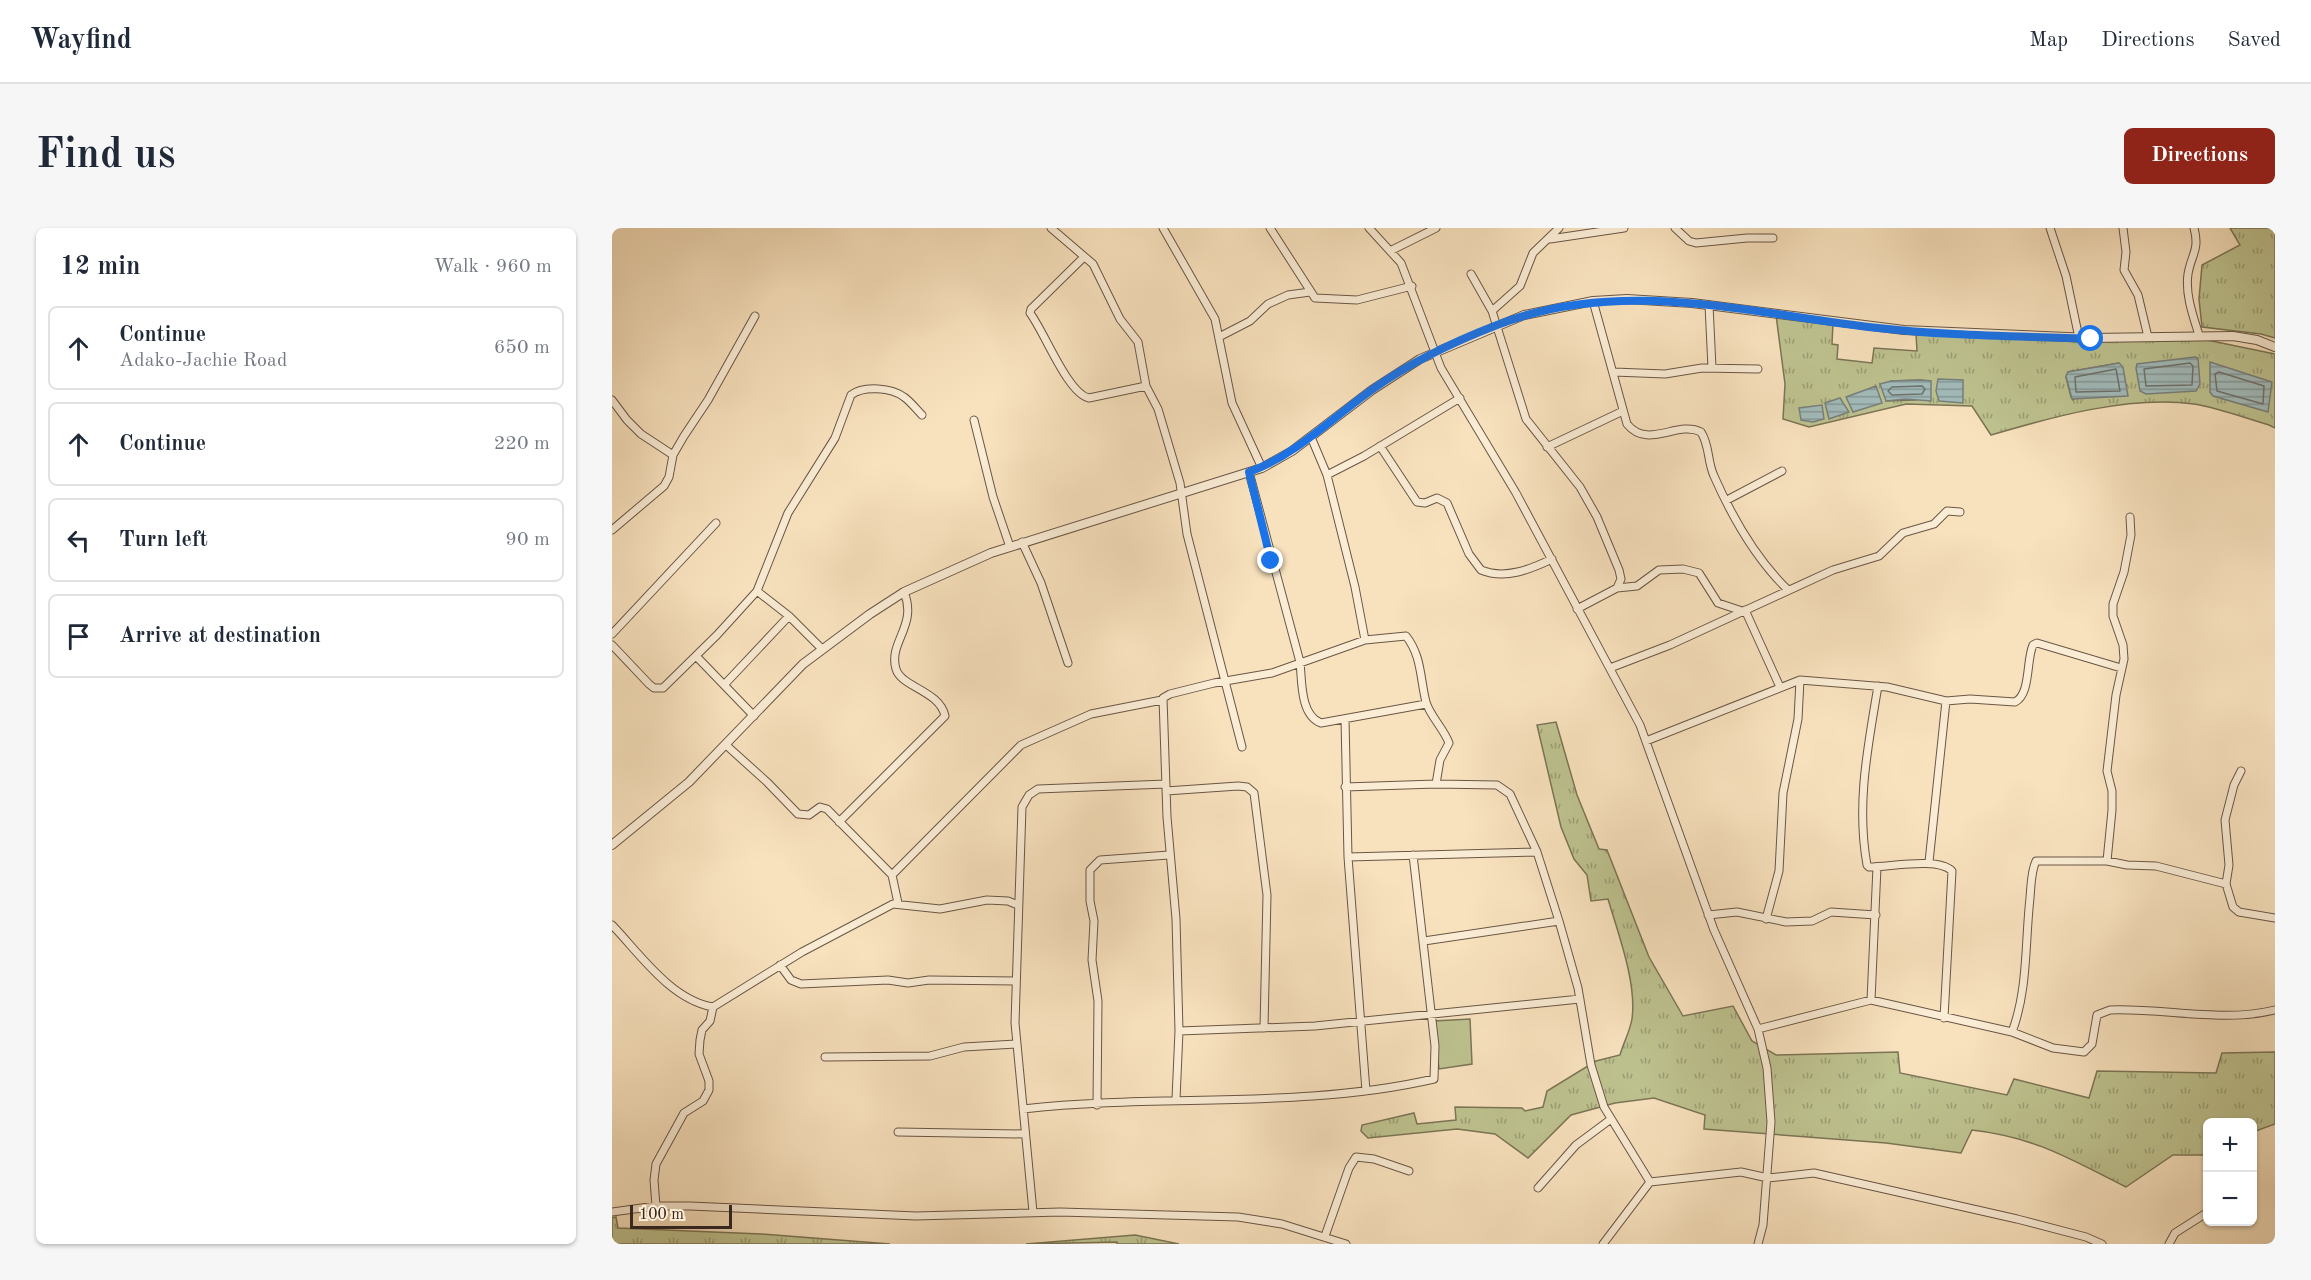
<!DOCTYPE html>
<html lang="en">
<head>
<meta charset="utf-8">
<style>
	body { margin:0; font-family:"Old Standard TT",serif; background:#f6f6f7; color:#1f2937 }
	.controls { position:absolute; right:18px; bottom:18px; display:grid; overflow:hidden; border-radius:9px; box-shadow:0 2px 4px #0004 }
	.controls button { width:54px; height:54px; display:grid; place-items:center; padding:0; border:0; border-bottom:2px solid #e0e1e3; background:#fff; color:#1f2937; font:30px sans-serif }
	.scale { position:absolute; left:18px; bottom:15px; width:102px; box-sizing:border-box; padding-left:6px; border:3px solid #3a271d; border-top:0; font-size:16px; line-height:21px; white-space:nowrap; color:#3a271d; -webkit-text-stroke:4px #faecd5; paint-order:stroke }
	.stop { position:absolute; width:18px; height:18px; margin:-14px; border:4px solid #1a73e8; border-radius:50%; background:#fff }
	.stop.end { background:#1a73e8; border-color:#fff; box-shadow:0 2px 6px #0008 }
	.list { margin:0; padding:0; list-style:none }
	h2 { display:flex; justify-content:space-between; align-items:center; height:78px; margin:0; padding:0 24px; font-size:26px }
	h2 small { font-size:20px; font-weight:400; color:#747a83 }
	.list li { display:grid; grid-template-columns:39px 1fr auto; gap:18px; align-items:center; box-sizing:border-box; height:84px; margin:0 12px 12px; padding:0 12px; border:2px solid #e0e1e3; border-radius:9px }
	.list b { display:block; font-size:22px; white-space:nowrap }
	.list p { margin:0; font-size:20px; white-space:nowrap; color:#747a83 }
	.list em { font-size:20px; font-style:normal; color:#747a83 }
	.icon { flex:none; width:33px; height:33px; fill:none; stroke:currentColor; stroke-width:2; stroke-linecap:round; stroke-linejoin:round }
	.map { position:relative; flex:none; width:1663px; height:1016px; overflow:hidden; border-radius:9px }
	header { display:flex; align-items:center; gap:36px; box-sizing:border-box; height:84px; padding:0 30px; background:#fff; border-bottom:2px solid #e0e1e3 }
	header strong { font-size:28px }
	nav { display:flex; gap:33px; margin-inline-start:auto; font-size:21px }
	.intro { display:flex; align-items:center; justify-content:space-between; box-sizing:border-box; height:144px; padding:0 36px }
	h1 { margin:0; font-size:42px }
	.button { padding:15px 27px; border-radius:9px; background:#8f2418; color:#fff; font-size:21px; font-weight:700 }
	main { display:flex; gap:36px; padding:0 36px }
	aside { flex:1; background:#fff; border-radius:9px; box-shadow:0 2px 4px #0004 }
	.map>svg:first-child { display:block }
	.grass { fill:url(#grass-tufts); stroke:#7c7556; stroke-width:1.5; fill-rule:evenodd }
	.garden { fill:#bec390; stroke:#7c7556; stroke-width:1.5 }
	.water { fill:url(#water-rules); stroke:#78807c; stroke-width:1.5 }
	.lines { fill:none; stroke-linecap:round; stroke-linejoin:round }
	.shore { stroke:#6e726c; stroke-width:1.5 }
	.minor-casing { stroke:#6a5645; stroke-width:9 }
	.tertiary-casing { stroke:#6a5645; stroke-width:10 }
	.minor { stroke:#faecd5; stroke-width:7 }
	.tertiary { stroke:#faecd5; stroke-width:8 }
	.route { stroke:#1a73e8; stroke-width:8 }
</style>
</head>
<body>
<header>
<strong>Wayfind</strong>
<nav><a>Map</a><a>Directions</a><a>Saved</a></nav>
</header>
<div class="intro"><h1>Find us</h1><a class="button">Directions</a></div>
<main>
<aside>
<h2>12 min<small>Walk · 960 m</small></h2>
<ul class="list">
<li><svg class="icon" aria-label="ahead" viewBox="0 0 24 24"><path d="M12 20V5M6 11l6-6 6 6"/></svg><div><b>Continue</b><p>Adako-Jachie Road</p></div><em>650 m</em></li>
<li><svg class="icon" aria-label="ahead" viewBox="0 0 24 24"><path d="M12 20V5M6 11l6-6 6 6"/></svg><div><b>Continue</b></div><em>220 m</em></li>
<li><svg class="icon" aria-label="left" viewBox="0 0 24 24"><path d="M17 20v-9H6M10 6l-5 5 5 5"/></svg><div><b>Turn left</b></div><em>90 m</em></li>
<li><svg class="icon" aria-label="arrive" viewBox="0 0 24 24"><path d="M6 21V4h12l-3 4 3 4H6"/></svg><div><b>Arrive at destination</b></div></li>
</ul>
</aside>
<div class="map">
<svg width="1663" height="1016" viewBox="0 0 1663 1016">
	<defs>
		<pattern id="grass-tufts" width="24" height="20" patternUnits="userSpaceOnUse" patternTransform="scale(1.5)"><rect width="24" height="20" fill="#bec390"/><path d="M3 7l-1-3M5 7V3M7 7l1-3M15 17l-1-3M17 17v-4M19 17l1-3" fill="none" stroke="#9b9e75"/></pattern>
		<pattern id="water-rules" width="6" height="5" patternUnits="userSpaceOnUse" patternTransform="scale(1.5)"><rect width="6" height="5" fill="#a2bcbc"/><path d="M0 2.5h6" fill="none" stroke="#859998"/></pattern>
	</defs>
	<rect width="100%" height="100%" fill="#f8e2be"/>
	<filter id="stains"><feTurbulence type="fractalNoise" baseFrequency=".00333" numOctaves="4"/><feColorMatrix values="0 0 0 0 .2 0 0 0 0 .09 0 0 0 0 .02 0 0 0 .5 -.17"/></filter>
	<radialGradient id="worn" r=".72"><stop offset=".6" stop-color="#630" stop-opacity="0"/><stop offset="1" stop-color="#630" stop-opacity=".3"/></radialGradient>
	<path class="grass" d="M1618,0H1663V110L1649,106L1590,99L1587,71L1590,37L1628,17Z
		M1164,87L1221,95L1220,116L1226,117L1225,131L1260,135L1262,120L1305,123L1304,106L1595,112L1663,126V200L1657,197C1633,190 1607,180 1582,176C1518,167 1440,189 1379,207L1360,178L1294,176L1197,199L1171,191L1173,156ZM1507,135L1461,172L1459,169L1454,149L1456,144ZM1310,152L1304,172L1274,173L1279,153Z
		M944,494L965,567L987,621L995,622L1037,729L1071,788L1121,778L1140,813L1164,827L1286,824L1288,845L1395,867L1402,851L1477,870L1485,843L1604,845L1610,825L1663,824V896L1641,904L1640,894H1596L1595,927H1561L1514,959C1458,931 1423,909 1360,902L1349,925L1274,915L1092,901L1093,887L1042,870L1003,875L959,887L916,930L883,906L845,901L756,910L749,903L750,897L802,885L805,896L844,892L843,879L910,880L913,883L931,879L935,863L984,833L1008,827C1011,816 1018,803 1020,791C1025,755 1006,705 996,671L979,673L975,647L962,631L949,599L925,497Z
		M4,989L6,1000L149,1006L278,1016H0V990Z
		M523,1007L567,1016H505V1014L414,1016Z"/>
	<path class="garden" d="M858,791L860,836L827,841L822,793Z"/>
	<path class="water" d="M1583,129L1586,130L1588,156L1584,163L1534,166L1528,163L1524,140L1525,136Z
		M1598,134L1660,154L1656,184L1601,168L1598,164Z
		M1507,135L1511,139L1516,168L1460,171L1454,148L1456,144Z
		M1326,151L1351,152V175L1327,173L1324,163Z
		M1310,152L1319,153V173L1293,171L1274,173L1268,156L1279,153Z
		M1264,158L1270,175L1241,184L1234,169Z
		M1228,170L1237,184L1217,191L1213,175Z
		M1210,177L1212,191L1201,194L1189,192L1187,180Z"/>
	<g class="lines">
		<path class="shore" d="M1578,135L1581,138L1580,157L1534,158L1532,141Z
			M1504,141L1508,163L1464,164L1463,149Z
			M1607,144L1652,158L1651,176L1605,163L1603,146Z
			M1310,158L1313,161L1310,166L1280,167L1276,163L1280,159Z"/>
		<g class="minor-casing">
			<path id="minor" d="M439,0L481,36L508,91L526,114L534,158L546,181L568,255L575,306L630,519
				M551,0L603,91L620,175L650,240
				M658,0L703,70L745,72L800,58
				M757,0L789,35L829,140L904,265L1028,497L1102,702L1146,801L1155,840L1159,894L1151,997L1146,1016
				M947,0L921,25L908,58L880,83L914,191L968,259L985,289L1007,342L1009,351L1005,360L965,381
				M1063,0L1077,13L1084,15L1135,10H1161
				M1438,0L1454,48L1467,110
				M1511,0L1514,24L1512,42L1526,67L1536,109
				M1582,0C1588,22 1579,27 1576,46C1573,66 1581,88 1587,107
				M938,11L1012,0
				M780,22L824,0
				M472,29L419,81L418,85C433,105 456,166 477,170L534,158
				M859,46L880,83
				M981,73L1015,196C1036,222 1065,192 1089,204C1098,218 1095,233 1102,248C1120,289 1144,331 1176,362
				M1097,77L1100,140
				M607,109L638,93L656,76L676,67L698,64
				M1002,144L1053,146L1090,140L1146,141
				M0,172L15,192L29,206L61,227
				M362,192L381,269L398,319
				M699,209L715,247L743,359L753,412
				M768,218L805,274L813,275L825,270L835,275L857,326L869,342C893,352 919,341 940,331
				M935,219L1011,183
				M637,244L688,434C690,453 688,487 709,495L814,476
				M715,247L752,228L848,170
				M1115,272L1170,243
				M0,302L52,258L57,249L61,227L72,208L96,172L143,88
				M410,314L429,355L456,435
				M1005,360L1025,358L1047,342L1071,341L1087,345L1106,375L1130,383
				M145,363L177,388L210,421
				M1133,382L1168,459
				M0,406L104,295
				M0,417L37,456L42,460H51L105,407L145,363L176,285L223,210L239,167C252,157 280,160 292,169C299,174 304,181 310,187
				M84,428L142,488
				M998,440L1058,417L1221,342L1267,328L1291,305L1322,296L1335,283L1348,284
				M112,457L177,388
				M1266,458C1256,518 1244,576 1255,637L1257,639C1279,639 1326,629 1340,643L1332,790
				M733,491L736,629L754,863
				M1034,513L1188,452L1275,459L1334,473L1358,471L1403,474C1419,466 1414,432 1421,417L1425,415L1509,440
				M114,517L155,554L186,586L197,587L208,579L215,581L280,647L286,675
				M1629,543L1622,557L1613,592L1617,637L1614,656L1621,679L1627,684L1663,690
				M733,559L824,556L885,557L898,566L925,624L947,693L966,760L979,837L992,879L1038,954
				M554,563L626,558L635,559L642,565L655,667L652,800
				M227,594L333,488C328,463 289,459 284,441C276,414 306,398 292,364
				M736,629L925,624
				M1495,633L1500,582V563L1495,543L1504,467L1512,431L1511,417L1501,388V376L1512,344L1519,307L1518,289
				M1317,634L1334,473
				M280,647L409,517L479,486L550,472
				M1096,687L1125,684L1174,694L1200,693L1219,684L1264,687
				M1154,691L1167,643L1171,565L1186,491L1188,452
				M0,697C28,726 59,772 101,779L190,724L281,676L328,681L375,672L396,673L406,677
				M812,713L947,693
				M168,737L179,752L189,756L276,752L296,755L317,752L404,753
				M1259,772L1265,639
				M1146,801L1259,772L1400,804L1441,820L1472,824L1480,816L1485,787L1498,782C1554,780 1609,795 1663,782
				M567,803L703,798L968,771
				M1400,804C1416,762 1413,714 1418,670C1419,658 1419,643 1424,633H1495L1515,637L1544,638L1614,656
				M213,829L318,828L352,819L404,816
				M564,871L567,803L564,691L555,589L551,470L558,466L602,455L660,445L753,412L794,408C810,428 808,451 814,474C818,488 832,501 837,515L828,532L824,556
				M485,877L486,773L480,732L482,693L478,673V642L488,632L557,627
				M411,881C547,865 687,882 822,851L823,818L801,627
				M286,904L413,906
				M926,960L964,917L999,891
				M44,978L42,952L44,936L72,885L91,873L97,862V853L87,826L88,812L90,802L98,793L101,779
				M0,984L44,978H78L304,988L448,984L626,989L670,996L734,1016
				M421,984L403,795L410,579L417,567L426,561L554,556
				M713,1008L737,940L744,929L762,931L797,943
				M991,1016L1038,954L1129,944L1156,950L1202,945L1405,991L1474,1009L1490,1016
				M1557,1016L1563,1005L1596,984"/>
		</g>
		<g class="tertiary-casing">
			<path id="tertiary" d="M0,617L77,554L191,436L258,386L292,364L379,325L650,240L680,223L760,162L808,131L912,87L981,73L1015,71L1080,75L1292,102L1479,110L1621,108L1645,112L1663,119"/>
		</g>
		<use href="#minor" class="minor"/>
		<use href="#tertiary" class="tertiary"/>
	</g>
	<g class="lines">
		<path class="route" d="M659,333L637,244C684,227 720,190 761,161C799,134 841,114 885,97C1010,48 1139,86 1266,100C1336,108 1408,108 1479,111"/>
	</g>
	<rect width="100%" height="100%" filter="url(#stains)"/>
	<rect width="100%" height="100%" fill="url(#worn)"/>
</svg>
<div class="controls">
<button>+</button>
<button>−</button>
</div>
<div class="scale">100 m</div>
<div class="stop" style="left:1479px;top:111px"></div>
<div class="stop end" style="left:659px;top:333px"></div>
</div>
</main>
</body>
</html>
